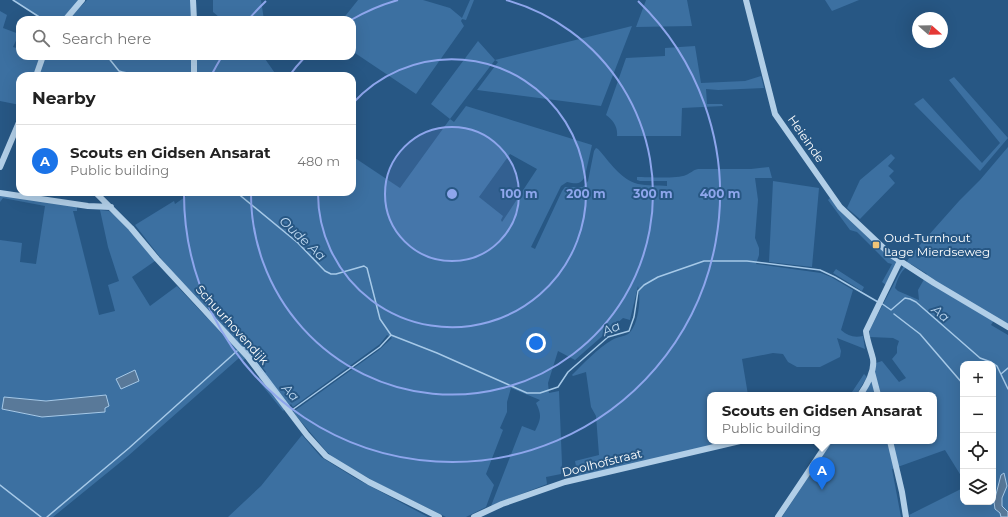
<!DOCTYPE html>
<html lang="en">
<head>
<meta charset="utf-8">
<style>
	body { margin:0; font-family:Montserrat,sans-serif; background:#f2f2f2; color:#222 }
	.controls { position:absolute; right:12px; bottom:12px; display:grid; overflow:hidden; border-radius:8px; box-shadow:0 4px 16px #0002 }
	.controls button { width:36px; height:36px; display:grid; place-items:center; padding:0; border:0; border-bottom:1px solid #e0e0e0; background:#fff; color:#222; font:20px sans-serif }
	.compass { position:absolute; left:912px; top:12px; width:36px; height:36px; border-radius:50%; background:#fff; box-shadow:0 4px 16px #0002; rotate:110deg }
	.you { position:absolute; left:536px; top:343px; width:14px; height:14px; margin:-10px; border:3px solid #fff; border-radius:50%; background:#1a73e8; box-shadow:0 0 0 6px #1a73e833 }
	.badge { display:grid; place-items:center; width:26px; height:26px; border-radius:50%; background:#1a73e8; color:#fff; font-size:13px; font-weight:700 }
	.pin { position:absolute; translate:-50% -33px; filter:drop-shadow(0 1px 2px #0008) }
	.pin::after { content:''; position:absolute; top:21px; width:14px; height:12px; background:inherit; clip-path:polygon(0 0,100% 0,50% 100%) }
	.popup { position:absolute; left:707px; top:392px; width:230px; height:52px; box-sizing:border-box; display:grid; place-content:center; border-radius:8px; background:#fff; filter:drop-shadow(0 1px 3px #0005); font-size:13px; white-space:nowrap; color:#767676 }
	.popup b { font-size:15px; color:#222 }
	.popup::after { content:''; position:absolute; left:50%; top:100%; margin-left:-8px; border:8px solid transparent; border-top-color:#fff }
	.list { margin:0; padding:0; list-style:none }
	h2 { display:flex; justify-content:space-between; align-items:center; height:52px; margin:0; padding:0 16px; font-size:17px }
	h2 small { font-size:13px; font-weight:400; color:#767676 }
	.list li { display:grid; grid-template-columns:26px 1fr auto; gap:12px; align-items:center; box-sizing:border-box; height:72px; padding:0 16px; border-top:1px solid #e0e0e0 }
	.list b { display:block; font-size:15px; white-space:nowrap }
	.list p { margin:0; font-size:13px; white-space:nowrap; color:#767676 }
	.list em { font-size:13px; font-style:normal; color:#767676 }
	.icon { flex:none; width:22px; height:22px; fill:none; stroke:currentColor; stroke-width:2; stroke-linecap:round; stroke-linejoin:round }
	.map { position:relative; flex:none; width:1008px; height:517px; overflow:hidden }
	.search { position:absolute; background:#fff; box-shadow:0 4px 16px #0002; left:16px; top:16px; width:340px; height:44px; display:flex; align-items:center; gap:10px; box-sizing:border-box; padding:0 14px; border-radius:12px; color:#767676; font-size:15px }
	.panel { position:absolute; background:#fff; box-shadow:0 4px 16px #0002; left:16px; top:72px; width:340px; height:124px; border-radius:12px }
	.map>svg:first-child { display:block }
	.green { fill:#3c70a1; fill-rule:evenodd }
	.water { fill:#597999; stroke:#a6c9e8 }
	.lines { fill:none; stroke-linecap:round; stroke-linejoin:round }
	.stream { stroke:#a6c9e8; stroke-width:1.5 }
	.minor { stroke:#b1cee7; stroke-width:6 }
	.ring { fill:none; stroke:#8ea6ec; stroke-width:2 }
	.poi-dot { fill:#f0c477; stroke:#275784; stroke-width:1.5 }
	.labels { text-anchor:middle; stroke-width:4; stroke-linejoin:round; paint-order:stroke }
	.street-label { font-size:12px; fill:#fff; stroke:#275784 }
	.poi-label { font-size:12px; fill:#fff; stroke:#275784; text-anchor:start }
	.water-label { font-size:13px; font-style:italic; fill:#bdd7ef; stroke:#275784 }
	.centre { fill:#8ea6ec; stroke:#275784; stroke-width:2 }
	.ring-label { font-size:12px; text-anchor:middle; font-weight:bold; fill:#8ea6ec; stroke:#275784; stroke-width:4; stroke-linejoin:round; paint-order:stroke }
</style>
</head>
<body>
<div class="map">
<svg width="1008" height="517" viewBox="0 0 1008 517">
	<rect width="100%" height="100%" fill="#275784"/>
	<path class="green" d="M13,0H79L61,20H44Z
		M87,0H192V20H68Z
		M213,0H261L264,20H229V16L219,17L213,12Z
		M358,0H423L450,8L462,18L470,0H474L466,20L462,19L461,21L464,26L416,94L352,51V20H342Z
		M646,0H687L692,26L636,27Z
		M825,0H859L832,11Z
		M0,11L7,15L3,28L19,34L13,47L20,49V56L41,57L34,76H20V105L0,101Z
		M632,26L601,106L477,90L498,62L495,60L450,119L454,122L466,106L592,145L585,176C581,185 576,184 567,182L561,186L531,247L535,249L562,191L565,187H583L588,181L594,151L596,148L598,149C609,161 621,180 638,184C647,186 658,185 667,186V181H640L637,180V177C648,177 677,179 686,175C691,173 693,170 698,169H751L769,167L772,178H755L758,200L755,238L759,248V255L756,264L821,273L831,277L853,290L841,330C848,336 854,338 863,336L865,349L837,338L841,351L840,357L820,367H797L788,362L783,354L773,353L742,359L748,395H710V441H730L578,477L575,461L599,455L596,416L591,407L586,372L573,376L572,375C584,363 597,349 612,340C618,336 627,337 631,331C639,321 641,297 638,286L630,320L623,318L575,360L558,351L548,383L549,393L559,391L562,464L561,474L546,477L547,484L491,506L522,426L535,431C541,419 542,415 536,403L540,400L511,388L507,402V412L500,428L503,430L486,474L494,485L486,507L466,517H446L381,485L336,460L326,451L293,412L379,350L392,338L387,335L380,344L293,407L291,404L283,411L257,379L266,372L251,352L243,361L239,358L128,456L53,517H0V240L22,243L20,262L36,264L45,206L3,198L0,202V194L77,206V211H73L99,315L115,311L108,285L119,281L108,247L100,210L109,211L121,220L155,261L132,277L150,306L177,286L209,320L135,225L174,201L175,204L192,192H352V156L400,188L450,119L431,104L478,41L495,60ZM510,154L537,169L502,222L501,220L503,216L479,197ZM105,395L109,406L105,408L42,417L2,409L4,397L46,401Z
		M695,46L701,83L745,81L761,76L764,88L718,90L706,89L707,104H722L723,106L682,108L681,136H617C618,127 613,120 606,115L626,58L665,56V48Z
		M45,56H192L193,76H38Z
		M197,56H263L277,76H197Z
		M954,77L1008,138L980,171L914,104L923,98L982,163L1000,143L949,80Z
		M1008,147V324L996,317L991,325L1008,335V517H910L909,515L963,488V502H993V364H963V479L945,450L892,469L901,517H782L832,441H934V395H863L872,381L876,363L882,361L899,382L906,378L892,359L897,353V347L899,341L893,338L870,337V329L900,272L911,255L959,201L980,180ZM911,264L927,274L918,290L919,300L898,291L895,288C898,277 901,270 911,264Z
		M891,154L895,158L888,166L894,171L889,176L895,183L860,219L847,208L860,180Z
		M773,181L819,188L812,267L769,262Z
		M830,198L898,261L886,285L882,282L892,264L888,263L857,232L850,230L828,200Z
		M836,269L864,287L862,291L833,273Z
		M864,374L867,377L856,395H850Z
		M302,435L321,457L355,478L428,517H228L261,486Z"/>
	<path class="water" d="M135,370L139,381L121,389L116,379Z
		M106,395L109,406L105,408V412L42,417L2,409L4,397L46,401Z
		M1004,473L1007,486L1002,498V506L1008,512V517H1001L1000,513L995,509L994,502L1001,475Z"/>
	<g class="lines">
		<path class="stream" d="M13,0L44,20
			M107,56L119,71C131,76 144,72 156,73C161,73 165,75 169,76
			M236,192L298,243L325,271L331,274H336L364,266L367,268L380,319L391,335
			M881,303L891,310L905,298L910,299L916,302L980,358L991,362L997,366L1008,389
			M894,314L920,334L963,384
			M243,347L246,349L292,410L380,347L391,335L437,353L527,393H540L558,387L568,372L608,337L629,331L634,317L638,291L644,285L658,277L704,261H747L820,270L835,277L878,302
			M1001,374L1008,368
			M0,485L41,517
			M47,517L129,448L237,351"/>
		<path class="minor" d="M193,0L194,20
			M746,0L775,114L840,207L891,255L934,283L1008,327
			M65,20L82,0
			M194,56V76
			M36,76L43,56
			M0,167L20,120
			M95,192L131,228L157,259L247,356L307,435L326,456L369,482L439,517
			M0,193L88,206L111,207
			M872,372L878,395
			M860,395C867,385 875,372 873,359C871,350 867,341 866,331L900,261
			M890,441L902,492L906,517
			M474,517L502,504L565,482L740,441
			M778,517L829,441"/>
	</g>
	<circle cx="452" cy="194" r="67" fill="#8ea6ec" fill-opacity=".12"/>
	<g class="ring">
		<circle cx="452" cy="194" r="67"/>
		<path d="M352 104A134 134 0 1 1 318 193"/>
		<path d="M289 76A201 201 0 0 1 305 57M351 20A201 201 0 0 1 398 0M506 0A201 201 0 1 1 251 192"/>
		<path d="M212 74A268 268 0 0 1 221 58M248 20A268 268 0 0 1 266 1M638 1A268 268 0 1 1 184 194"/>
	</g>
	<rect class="poi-dot" x="872" y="241" width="8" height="8" rx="2"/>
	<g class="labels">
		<g class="street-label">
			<text transform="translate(806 139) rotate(55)" y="4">Heieinde</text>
			<text transform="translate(232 325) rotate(48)" y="4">Schuurhovendijk</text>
			<text transform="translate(602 463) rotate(-14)" y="4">Doolhofstraat</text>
		</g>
		<g class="poi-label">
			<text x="884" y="242">Oud-Turnhout<tspan x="884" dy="14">Lage Mierdseweg</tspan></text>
		</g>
		<g class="water-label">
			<text transform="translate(303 238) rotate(43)" y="5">Oude Aa</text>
			<text transform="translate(941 313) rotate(40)" y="5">Aa</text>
			<text transform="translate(611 328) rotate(-24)" y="5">Aa</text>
			<text transform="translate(291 392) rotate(48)" y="5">Aa</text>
		</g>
	</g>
	<circle cx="452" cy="194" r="6" class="centre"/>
	<g class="ring-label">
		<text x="519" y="198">100 m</text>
		<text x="586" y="198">200 m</text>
		<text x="653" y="198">300 m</text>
		<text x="720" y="198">400 m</text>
	</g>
</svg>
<div class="controls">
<button>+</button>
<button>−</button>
<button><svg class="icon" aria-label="locate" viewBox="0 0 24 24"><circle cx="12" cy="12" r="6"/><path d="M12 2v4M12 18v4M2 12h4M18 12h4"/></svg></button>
<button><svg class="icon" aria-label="layers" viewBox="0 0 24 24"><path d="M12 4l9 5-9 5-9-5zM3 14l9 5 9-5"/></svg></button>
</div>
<svg class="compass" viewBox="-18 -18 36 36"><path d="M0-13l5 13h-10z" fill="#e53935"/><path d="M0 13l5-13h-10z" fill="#767676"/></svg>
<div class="you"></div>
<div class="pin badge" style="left:822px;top:490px">A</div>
<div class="popup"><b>Scouts en Gidsen Ansarat</b>Public building</div>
<div class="search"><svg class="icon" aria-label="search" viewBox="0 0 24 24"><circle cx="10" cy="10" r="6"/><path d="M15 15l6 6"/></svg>Search here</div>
<section class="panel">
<h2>Nearby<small></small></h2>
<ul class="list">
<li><span class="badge">A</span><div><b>Scouts en Gidsen Ansarat</b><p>Public building</p></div><em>480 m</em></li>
</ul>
</section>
</div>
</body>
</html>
